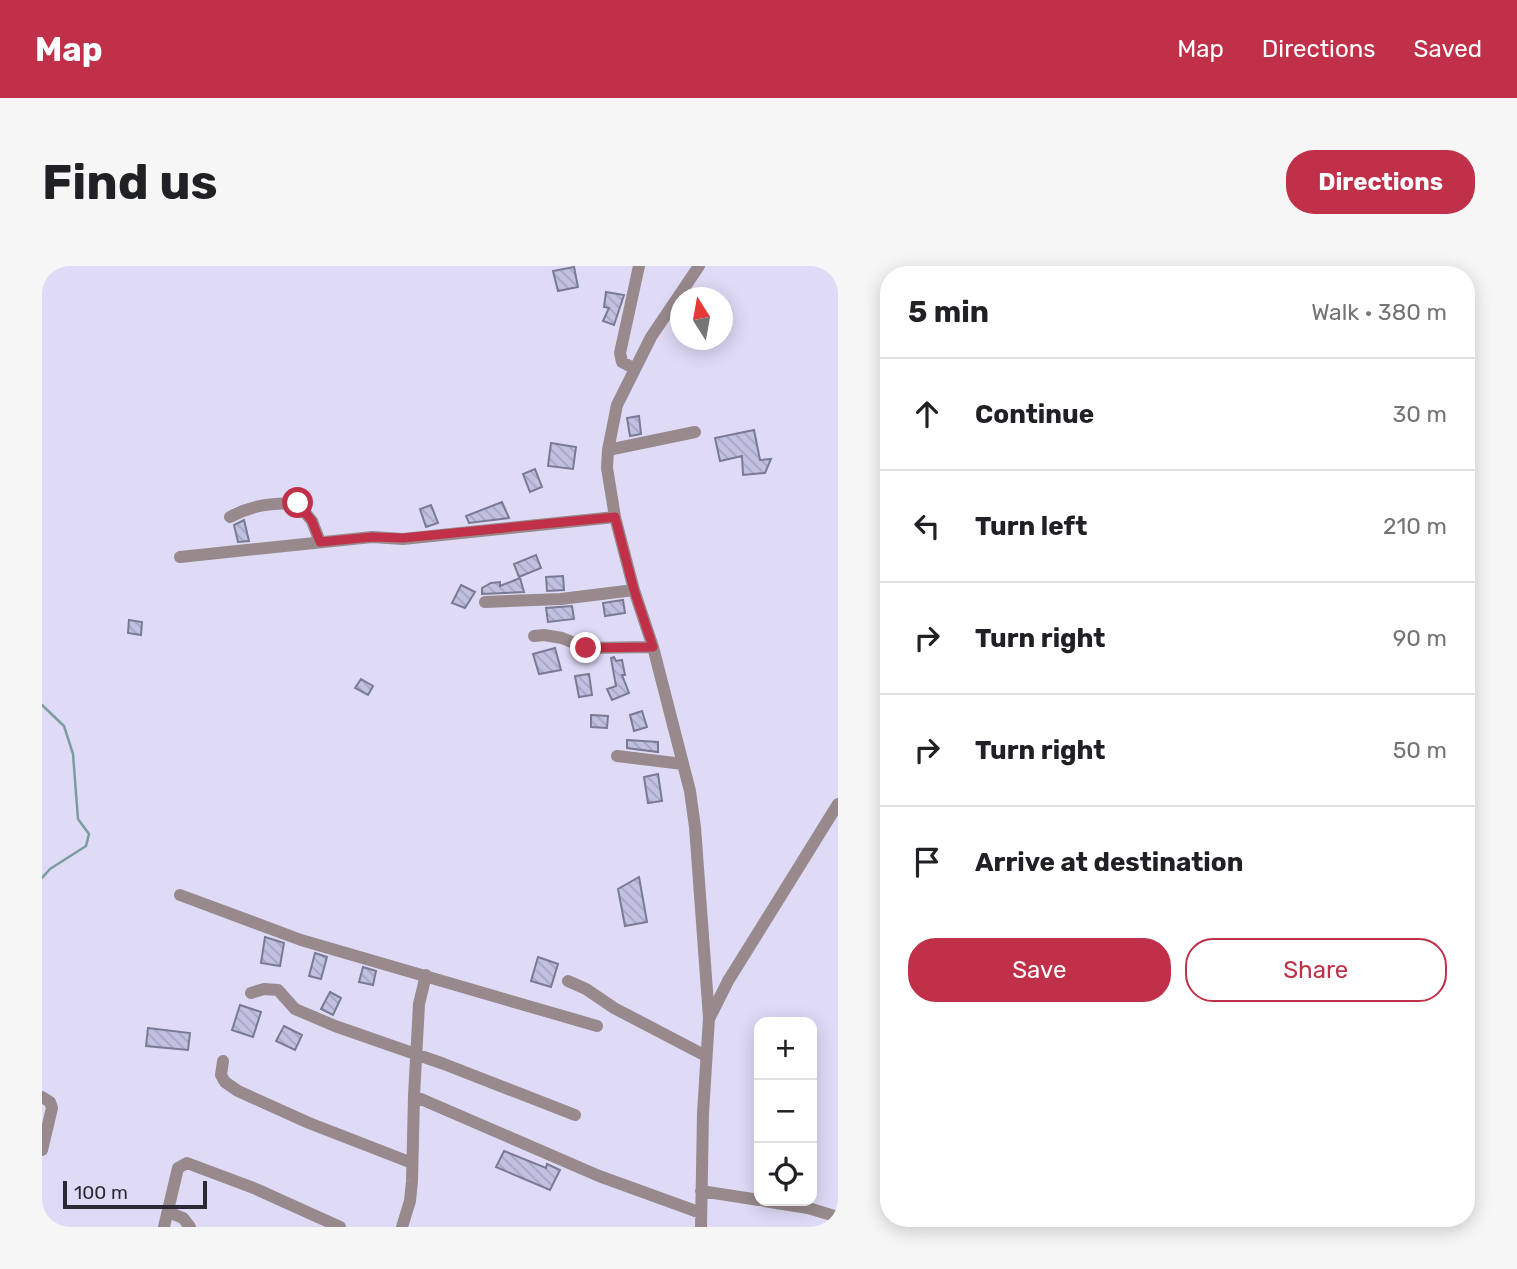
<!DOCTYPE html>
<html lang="en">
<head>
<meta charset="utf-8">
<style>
	body { margin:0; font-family:Rubik,sans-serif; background:#f6f6f6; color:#202124 }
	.controls { position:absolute; right:21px; bottom:21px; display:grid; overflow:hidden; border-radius:14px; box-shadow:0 4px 18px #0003 }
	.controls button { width:63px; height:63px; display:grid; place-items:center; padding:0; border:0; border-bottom:2px solid #e0e0e0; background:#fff; color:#202124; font:35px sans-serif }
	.compass { position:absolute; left:628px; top:21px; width:63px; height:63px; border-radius:50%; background:#fff; box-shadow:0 4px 18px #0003; rotate:349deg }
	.scale { position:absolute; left:21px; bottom:18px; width:144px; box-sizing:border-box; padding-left:7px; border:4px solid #2b2934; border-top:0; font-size:19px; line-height:24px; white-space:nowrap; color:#2b2934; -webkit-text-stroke:5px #dfdbf7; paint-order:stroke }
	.stop { position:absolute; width:21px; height:21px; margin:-16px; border:5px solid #c03049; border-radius:50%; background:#fff }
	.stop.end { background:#c03049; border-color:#fff; box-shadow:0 2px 7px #0008 }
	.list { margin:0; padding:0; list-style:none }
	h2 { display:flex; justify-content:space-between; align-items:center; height:91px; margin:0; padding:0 28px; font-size:30px }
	h2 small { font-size:23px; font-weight:400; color:#757577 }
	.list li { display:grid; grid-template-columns:46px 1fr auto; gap:21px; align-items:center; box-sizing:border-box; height:112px; padding:0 28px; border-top:2px solid #e0e0e0 }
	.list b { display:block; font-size:26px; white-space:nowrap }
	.list em { font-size:23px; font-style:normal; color:#757577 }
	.actions { display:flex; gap:14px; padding:21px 28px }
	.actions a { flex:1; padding:16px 0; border:2px solid #c03049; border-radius:28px; text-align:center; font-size:24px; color:#c03049 }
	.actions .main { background:#c03049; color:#fff }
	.icon { flex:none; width:38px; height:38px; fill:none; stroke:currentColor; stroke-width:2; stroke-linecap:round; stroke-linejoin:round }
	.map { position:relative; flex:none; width:796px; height:961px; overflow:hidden; border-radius:28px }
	header { display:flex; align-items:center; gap:42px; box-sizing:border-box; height:98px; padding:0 35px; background:#c03049; color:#fff }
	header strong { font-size:33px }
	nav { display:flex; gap:38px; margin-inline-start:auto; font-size:24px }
	.intro { display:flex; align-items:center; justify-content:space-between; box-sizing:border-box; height:168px; padding:0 42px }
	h1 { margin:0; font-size:49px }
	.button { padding:18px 32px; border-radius:28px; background:#c03049; color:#fff; font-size:24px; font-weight:700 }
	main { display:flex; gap:42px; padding:0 42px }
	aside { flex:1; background:#fff; border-radius:28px; box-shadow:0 4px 18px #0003 }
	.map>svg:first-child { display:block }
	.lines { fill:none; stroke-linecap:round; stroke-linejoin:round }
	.stream { stroke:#7d9c9f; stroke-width:2.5 }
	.building { fill:url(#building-back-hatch); stroke:#7a7a93; stroke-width:2 }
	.minor { stroke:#988a8c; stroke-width:12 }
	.route { stroke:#c03049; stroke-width:9 }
</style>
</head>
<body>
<header>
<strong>Map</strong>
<nav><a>Map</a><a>Directions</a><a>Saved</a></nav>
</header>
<div class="intro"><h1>Find us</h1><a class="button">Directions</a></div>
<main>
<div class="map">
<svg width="796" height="961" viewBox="0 0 796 961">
	<defs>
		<pattern id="building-back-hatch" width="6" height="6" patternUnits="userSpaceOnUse" patternTransform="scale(1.75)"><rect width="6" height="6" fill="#c0c0e1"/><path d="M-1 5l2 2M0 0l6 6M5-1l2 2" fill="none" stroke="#a5a5c2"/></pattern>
	</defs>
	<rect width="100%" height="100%" fill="#dfdbf7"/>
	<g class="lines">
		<path class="stream" d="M0,439L22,460L31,488L36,553L47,568L44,580L8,603L0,612"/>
	</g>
	<path class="building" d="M532,1L536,21L516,25L511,5Z
		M564,26L582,29L572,59L561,55L567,42L562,41Z
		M597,150L599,168L588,170L585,152Z
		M712,164L718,194L729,193L723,207L701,209L700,190L678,195L673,172Z
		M509,177L534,181L531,203L506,200Z
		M493,203L500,221L488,226L481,208Z
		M460,236L467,252L427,257L424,250Z
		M389,239L396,257L384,261L378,243Z
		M202,254L207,275L196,276L192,259Z
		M494,289L499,302L477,311L472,298Z
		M521,310L522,324L505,325L504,311Z
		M478,312L482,326L440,328V322L449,317L458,316V320Z
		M419,319L433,326L423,342L410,337Z
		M581,334L583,347L563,350L561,337Z
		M530,340L532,353L506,356L504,342Z
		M87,354L100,356L99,369L86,367Z
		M513,382L519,404L497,408L491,388Z
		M572,391L574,395L580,394L583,409H580L587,427L570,434L565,423L574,420L569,392Z
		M547,408L550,429L537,431L533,410Z
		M319,413L331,420L326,429L313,422Z
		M600,445L605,461L592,465L588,449Z
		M549,449L566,450L565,462L549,461Z
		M585,474L616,476V486L585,482Z
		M616,508L620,535L606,537L602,511Z
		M597,611L605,656L583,660L576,623Z
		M223,671L242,677L238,700L219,697Z
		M273,687L285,691L279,713L267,710Z
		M496,691L516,698L509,721L489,715Z
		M321,701L334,705L331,719L317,716Z
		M288,726L299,732L291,749L279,743Z
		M198,739L219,746L211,771L190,764Z
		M242,760L260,769L253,784L234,775Z
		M106,762L148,767L146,784L104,780Z
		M462,885L504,902L505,898L518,904L508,924L454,901Z"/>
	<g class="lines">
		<path class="minor" d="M657,0L609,71L575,139L566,184L565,202L573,251L592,324L611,381L648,525L653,561L667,752L661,847L659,961
			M593,103L580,96L578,87L597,0
			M566,184L653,166
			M188,251C210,239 231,236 256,238L270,255L278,276
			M138,291L330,271L361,273L573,251
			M443,336L519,333L592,324
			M492,370L502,369L520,372L544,382L611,381
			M575,490L641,498
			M138,629L259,674L555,760
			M526,715L544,723L572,742L664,790
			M209,727L222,723L236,724L253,743L293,760L402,798L533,849
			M668,751L686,715L796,538
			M181,795L179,809L183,816L196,825L267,857L370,897
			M372,830L557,910L659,947
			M0,831L8,836L10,842L0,884
			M659,925L717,934
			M722,935L766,942L796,951
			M126,946L141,952L148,961
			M122,961L136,902L145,897L214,923L298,961
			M360,961L368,935L370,915L372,830L377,738L384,709"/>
	</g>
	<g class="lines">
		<path class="route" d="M256,237L270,255L278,276L330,271L361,272L573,251L592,324L611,381L544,382"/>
	</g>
</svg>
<div class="controls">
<button>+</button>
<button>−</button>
<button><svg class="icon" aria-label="locate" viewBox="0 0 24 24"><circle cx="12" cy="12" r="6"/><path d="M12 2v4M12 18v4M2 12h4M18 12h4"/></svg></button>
</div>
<svg class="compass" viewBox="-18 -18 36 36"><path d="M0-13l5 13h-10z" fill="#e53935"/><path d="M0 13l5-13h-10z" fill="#757577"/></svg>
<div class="scale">100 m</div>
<div class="stop" style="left:256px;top:237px"></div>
<div class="stop end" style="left:544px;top:382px"></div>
</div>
<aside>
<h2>5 min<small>Walk · 380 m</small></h2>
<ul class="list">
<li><svg class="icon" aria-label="ahead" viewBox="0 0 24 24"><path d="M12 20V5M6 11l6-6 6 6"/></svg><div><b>Continue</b></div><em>30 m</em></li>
<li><svg class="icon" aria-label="left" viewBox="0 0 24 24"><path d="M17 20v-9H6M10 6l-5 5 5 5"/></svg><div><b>Turn left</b></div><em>210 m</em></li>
<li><svg class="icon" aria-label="right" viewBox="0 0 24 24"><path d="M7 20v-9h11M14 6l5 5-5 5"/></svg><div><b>Turn right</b></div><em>90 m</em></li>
<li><svg class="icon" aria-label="right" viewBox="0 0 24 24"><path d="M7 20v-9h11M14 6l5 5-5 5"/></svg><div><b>Turn right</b></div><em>50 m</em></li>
<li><svg class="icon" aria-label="arrive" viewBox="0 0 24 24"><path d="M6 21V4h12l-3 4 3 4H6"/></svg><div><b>Arrive at destination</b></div></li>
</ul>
<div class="actions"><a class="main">Save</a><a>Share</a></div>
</aside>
</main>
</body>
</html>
